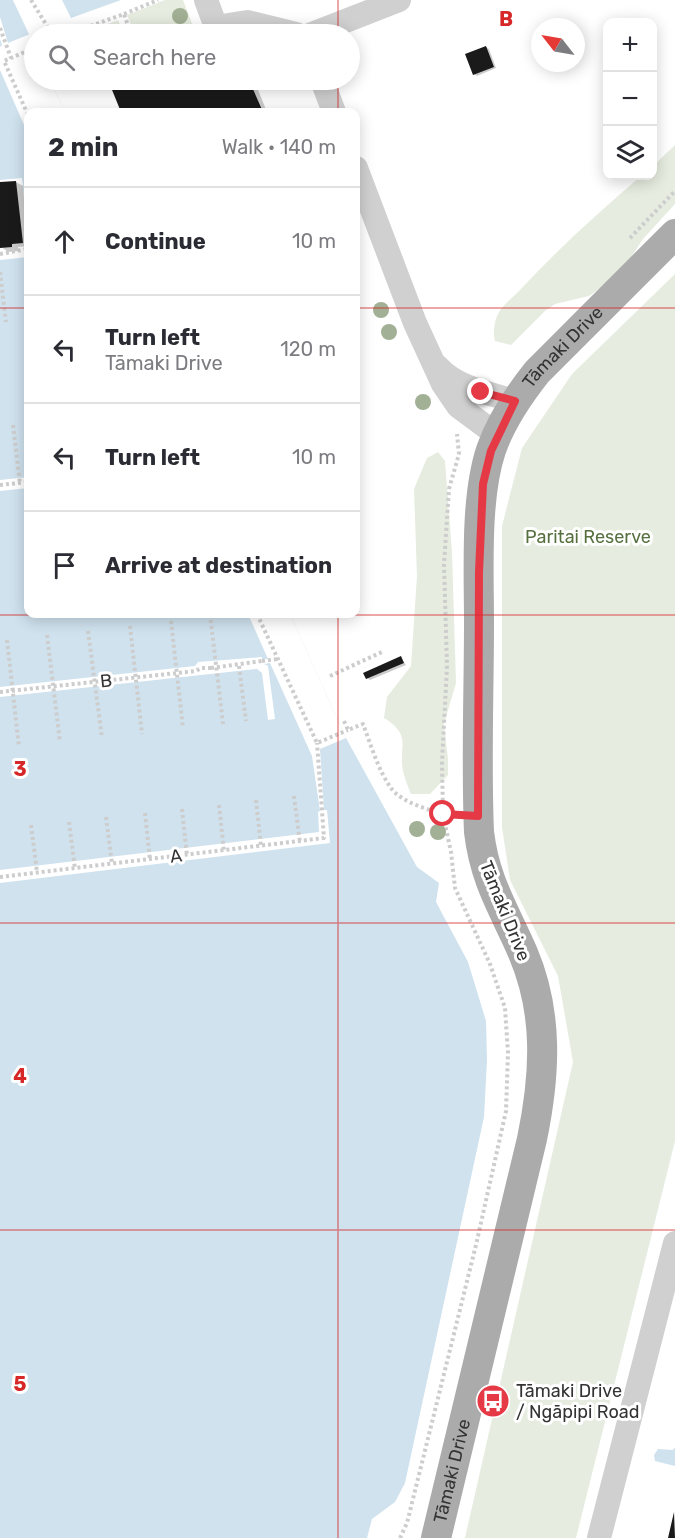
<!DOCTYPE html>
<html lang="en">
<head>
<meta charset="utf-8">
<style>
	body { margin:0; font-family:Rubik,sans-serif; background:#f7f7f7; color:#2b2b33 }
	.controls { position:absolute; right:18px; top:18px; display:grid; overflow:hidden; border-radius:12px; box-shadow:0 3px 15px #0003 }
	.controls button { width:54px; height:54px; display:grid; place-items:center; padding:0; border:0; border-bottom:2px solid #e1e1e2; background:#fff; color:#2b2b33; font:30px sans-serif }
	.compass { position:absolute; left:531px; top:18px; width:54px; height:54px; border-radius:50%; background:#fff; box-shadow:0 3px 15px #0003; rotate:301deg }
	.stop { position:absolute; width:18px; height:18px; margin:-14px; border:4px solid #e63946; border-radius:50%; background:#fff }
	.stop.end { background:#e63946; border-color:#fff; box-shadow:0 2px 6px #0008 }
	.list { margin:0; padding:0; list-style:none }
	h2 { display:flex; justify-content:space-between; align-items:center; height:78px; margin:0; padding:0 24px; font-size:26px }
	h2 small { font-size:20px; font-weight:400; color:#7c7c81 }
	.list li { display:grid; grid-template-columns:39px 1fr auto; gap:18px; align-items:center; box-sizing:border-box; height:108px; padding:0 24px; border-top:2px solid #e1e1e2 }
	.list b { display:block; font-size:22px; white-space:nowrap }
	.list p { margin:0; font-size:20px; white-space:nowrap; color:#7c7c81 }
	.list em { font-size:20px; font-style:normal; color:#7c7c81 }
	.icon { flex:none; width:33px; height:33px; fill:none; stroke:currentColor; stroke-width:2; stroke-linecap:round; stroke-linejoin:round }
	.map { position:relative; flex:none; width:675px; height:1538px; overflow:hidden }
	.search { position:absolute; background:#fff; box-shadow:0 3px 15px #0003; left:24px; top:24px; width:336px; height:66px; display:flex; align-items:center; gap:15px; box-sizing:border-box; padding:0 21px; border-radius:33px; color:#7c7c81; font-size:22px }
	.panel { position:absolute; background:#fff; box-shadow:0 3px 15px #0003; left:24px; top:108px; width:336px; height:510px; border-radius:12px }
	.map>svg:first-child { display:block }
	.green { fill:#e6ecdf }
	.water { fill:#cfe2ee }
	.pier { fill:#fff }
	.shadow { fill:#0003 }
	.building { fill:#1a1a1a }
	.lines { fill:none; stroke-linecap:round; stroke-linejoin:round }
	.path { stroke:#cdcdcd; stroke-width:4; stroke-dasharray:3 3; stroke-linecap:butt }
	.minor { stroke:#d0d0d0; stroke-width:24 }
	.major { stroke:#ababab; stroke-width:30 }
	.path-bridge { stroke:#cdcdcd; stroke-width:4; stroke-dasharray:3 3; stroke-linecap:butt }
	.tree { fill:#a2b095 }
	.route { stroke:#e63946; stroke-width:8 }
	.grid { fill:none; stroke:#d62828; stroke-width:1.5; stroke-opacity:0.55 }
	.labels { text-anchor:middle; stroke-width:6; stroke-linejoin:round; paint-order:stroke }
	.street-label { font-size:18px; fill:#333; stroke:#fff }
	.park-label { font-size:18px; fill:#56703f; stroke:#fff }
	.poi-label { font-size:18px; fill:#333; stroke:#fff; text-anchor:start }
	.grid-label { font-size:20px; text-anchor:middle; font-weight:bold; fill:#d62828; stroke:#fff; stroke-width:6; stroke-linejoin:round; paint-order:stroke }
</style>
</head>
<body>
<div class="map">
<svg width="675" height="1538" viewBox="0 0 675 1538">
	<rect width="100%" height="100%" fill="#fff"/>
	<path class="green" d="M165,0H183L193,26L171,34H135L127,15Z
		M118,20L124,34H83Z
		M675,145V204L643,239L620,274L589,296L555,304L546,310L511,345L495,341C493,335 494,325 496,319C499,308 512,298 520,290C558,249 599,212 641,176H652L653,166Z
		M675,274V1141L576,1538H465L573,1062L558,976L510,880L502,827V526L522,448L572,374Z
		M438,452L445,461L452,552L456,683L444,724L448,759V775L430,794H411C408,787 405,779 403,771C398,746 413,736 384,718L387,697L411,666L417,576L414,489L427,458Z"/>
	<path class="water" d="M0,0H13L34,45V80H50L65,112H28V614H290L346,738L417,867L439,883L436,902L468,962L486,1021L487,1060L484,1117L405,1483L395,1502L372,1519L367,1538H0Z
		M62,0H121L71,18Z
		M675,1447V1466L655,1461L654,1455L658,1449L673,1450Z"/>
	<path class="pier" d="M13,0H16L33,33L30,35L34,45V80H50L65,112H28V134L0,70V47L2,45L0,39V17L8,43L30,34Z
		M22,178L28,229V257L0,260V180Z
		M28,477V488L0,491V480Z
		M248,614H290L346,738L320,749L324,810H327L330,843L0,883V870L319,832L318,812L320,811L312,756L270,663L264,664L268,666L275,719L268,720L262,673L257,669L0,697V687L195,666L198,662L262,657V659H268Z"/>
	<path class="shadow" d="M486,47L489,49L496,68L477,76L474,74Z
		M110,80H254L267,112H122Z
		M16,182L23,186L28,246L18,247L19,251L8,252L0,246V184Z
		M401,658L406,665L370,680L367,678Z"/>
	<path class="building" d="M486,46L494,67L473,75L465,54Z
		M108,80H249L263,112H121Z
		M16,181L23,243L12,244V247L0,248V182Z
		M401,656L404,663L366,679L363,673Z
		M674,1512L675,1538H668Z"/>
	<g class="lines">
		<path class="path" d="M31,0L52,34
			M124,14L158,0
			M0,28L11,58
			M68,34L124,14L131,34
			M28,115L4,61L34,48
			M630,238L675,191
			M0,254L28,249
			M0,272L6,322
			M13,425L20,484
			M0,485L28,482
			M210,614L223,724
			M257,614L317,743L348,730
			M171,621L183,728
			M130,626L142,734
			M88,631L102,738
			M47,635L60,742
			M7,640L19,747
			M262,661L278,659
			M239,666L246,721
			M330,676L384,651
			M0,692L196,671L201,668H211
			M344,721L348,730L363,724C371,745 378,770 391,788C401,803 438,814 455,815
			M294,796L300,843
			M256,800L261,847
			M219,805L224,852
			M182,809L187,856
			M145,813L150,860
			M106,817L112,864
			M69,822L75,869
			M31,825L37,872
			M0,877L324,838L317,743
			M400,1538L407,1523L476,1245L506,1111L508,1053L505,1008L490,964L455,888L451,852L443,815L442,763L447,666L444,564L449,489L459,454L457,434"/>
		<path class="minor" d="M206,0L216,27L247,22L296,34
			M312,34L399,0
			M322,80L334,112
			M356,168L415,323L443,384L458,406L497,435
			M438,367C457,388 488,393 515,401
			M599,1538L675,1243"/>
		<path class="major" id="s1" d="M436,1538L532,1139C545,1076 549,1014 523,953C504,909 485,882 479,832C476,762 479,692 479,622C479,571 475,498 491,450C501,421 518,396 537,372L675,234"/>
		<path class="path-bridge" d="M211,668L262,661"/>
	</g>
	<g class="tree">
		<circle cx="180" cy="16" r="8"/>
		<circle cx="381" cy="310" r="8"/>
		<circle cx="389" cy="332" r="8"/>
		<circle cx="423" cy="402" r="8"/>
		<circle cx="417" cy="829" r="8"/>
		<circle cx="438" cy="832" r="8"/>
	</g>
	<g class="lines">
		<path class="route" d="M443,814L478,816L479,572L483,484L491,451L515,401L481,392"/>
	</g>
	<path class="grid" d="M338,0V34M338,80V112M0,308H28M356,308H675M338,614V1538M0,615H675M0,923H675M0,1230H675"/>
	<defs>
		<g id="bus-disc" transform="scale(1.725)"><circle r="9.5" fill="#e63946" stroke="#fff"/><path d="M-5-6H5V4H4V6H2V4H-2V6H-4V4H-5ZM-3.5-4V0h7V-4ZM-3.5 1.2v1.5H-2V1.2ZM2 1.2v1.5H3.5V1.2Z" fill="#fff"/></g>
	</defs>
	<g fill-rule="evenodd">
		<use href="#bus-disc" x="493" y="1401"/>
	</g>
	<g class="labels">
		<g class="street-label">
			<text dy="6" stroke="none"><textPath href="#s1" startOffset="1239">Tāmaki Drive</textPath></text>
			<text transform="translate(106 681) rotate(-6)" y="6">B</text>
			<text transform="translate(176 856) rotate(-7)" y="6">A</text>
			<text transform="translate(505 911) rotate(68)" y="6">Tāmaki Drive</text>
			<text dy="6" stroke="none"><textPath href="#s1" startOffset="69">Tāmaki Drive</textPath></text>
		</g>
		<g class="park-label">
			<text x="588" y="543">Paritai Reserve</text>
		</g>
		<g class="poi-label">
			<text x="516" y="1397">Tāmaki Drive<tspan x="516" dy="21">/ Ngāpipi Road</tspan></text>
		</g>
	</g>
	<g class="grid-label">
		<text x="506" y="26">B</text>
		<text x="20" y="776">3</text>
		<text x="20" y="1083">4</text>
		<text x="20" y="1391">5</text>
	</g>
</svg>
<div class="controls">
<button>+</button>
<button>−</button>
<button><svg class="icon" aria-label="layers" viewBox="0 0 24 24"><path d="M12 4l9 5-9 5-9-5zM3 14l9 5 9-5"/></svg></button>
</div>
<svg class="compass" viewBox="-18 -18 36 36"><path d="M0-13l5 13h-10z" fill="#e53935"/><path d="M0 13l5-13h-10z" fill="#7c7c81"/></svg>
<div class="stop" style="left:443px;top:814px"></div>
<div class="stop end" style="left:481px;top:392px"></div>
<div class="search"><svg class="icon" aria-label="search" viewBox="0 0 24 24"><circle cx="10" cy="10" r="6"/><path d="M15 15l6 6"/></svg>Search here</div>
<section class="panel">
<h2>2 min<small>Walk · 140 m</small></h2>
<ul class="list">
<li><svg class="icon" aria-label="ahead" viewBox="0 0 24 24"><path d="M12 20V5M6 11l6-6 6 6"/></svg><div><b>Continue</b></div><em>10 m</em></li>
<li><svg class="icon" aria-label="left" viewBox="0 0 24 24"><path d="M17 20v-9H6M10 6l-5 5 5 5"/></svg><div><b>Turn left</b><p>Tāmaki Drive</p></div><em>120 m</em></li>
<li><svg class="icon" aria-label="left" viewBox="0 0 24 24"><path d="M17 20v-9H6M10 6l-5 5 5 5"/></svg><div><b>Turn left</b></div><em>10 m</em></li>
<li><svg class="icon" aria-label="arrive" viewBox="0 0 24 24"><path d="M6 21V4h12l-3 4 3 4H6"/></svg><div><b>Arrive at destination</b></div></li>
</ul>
</section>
</div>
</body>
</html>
